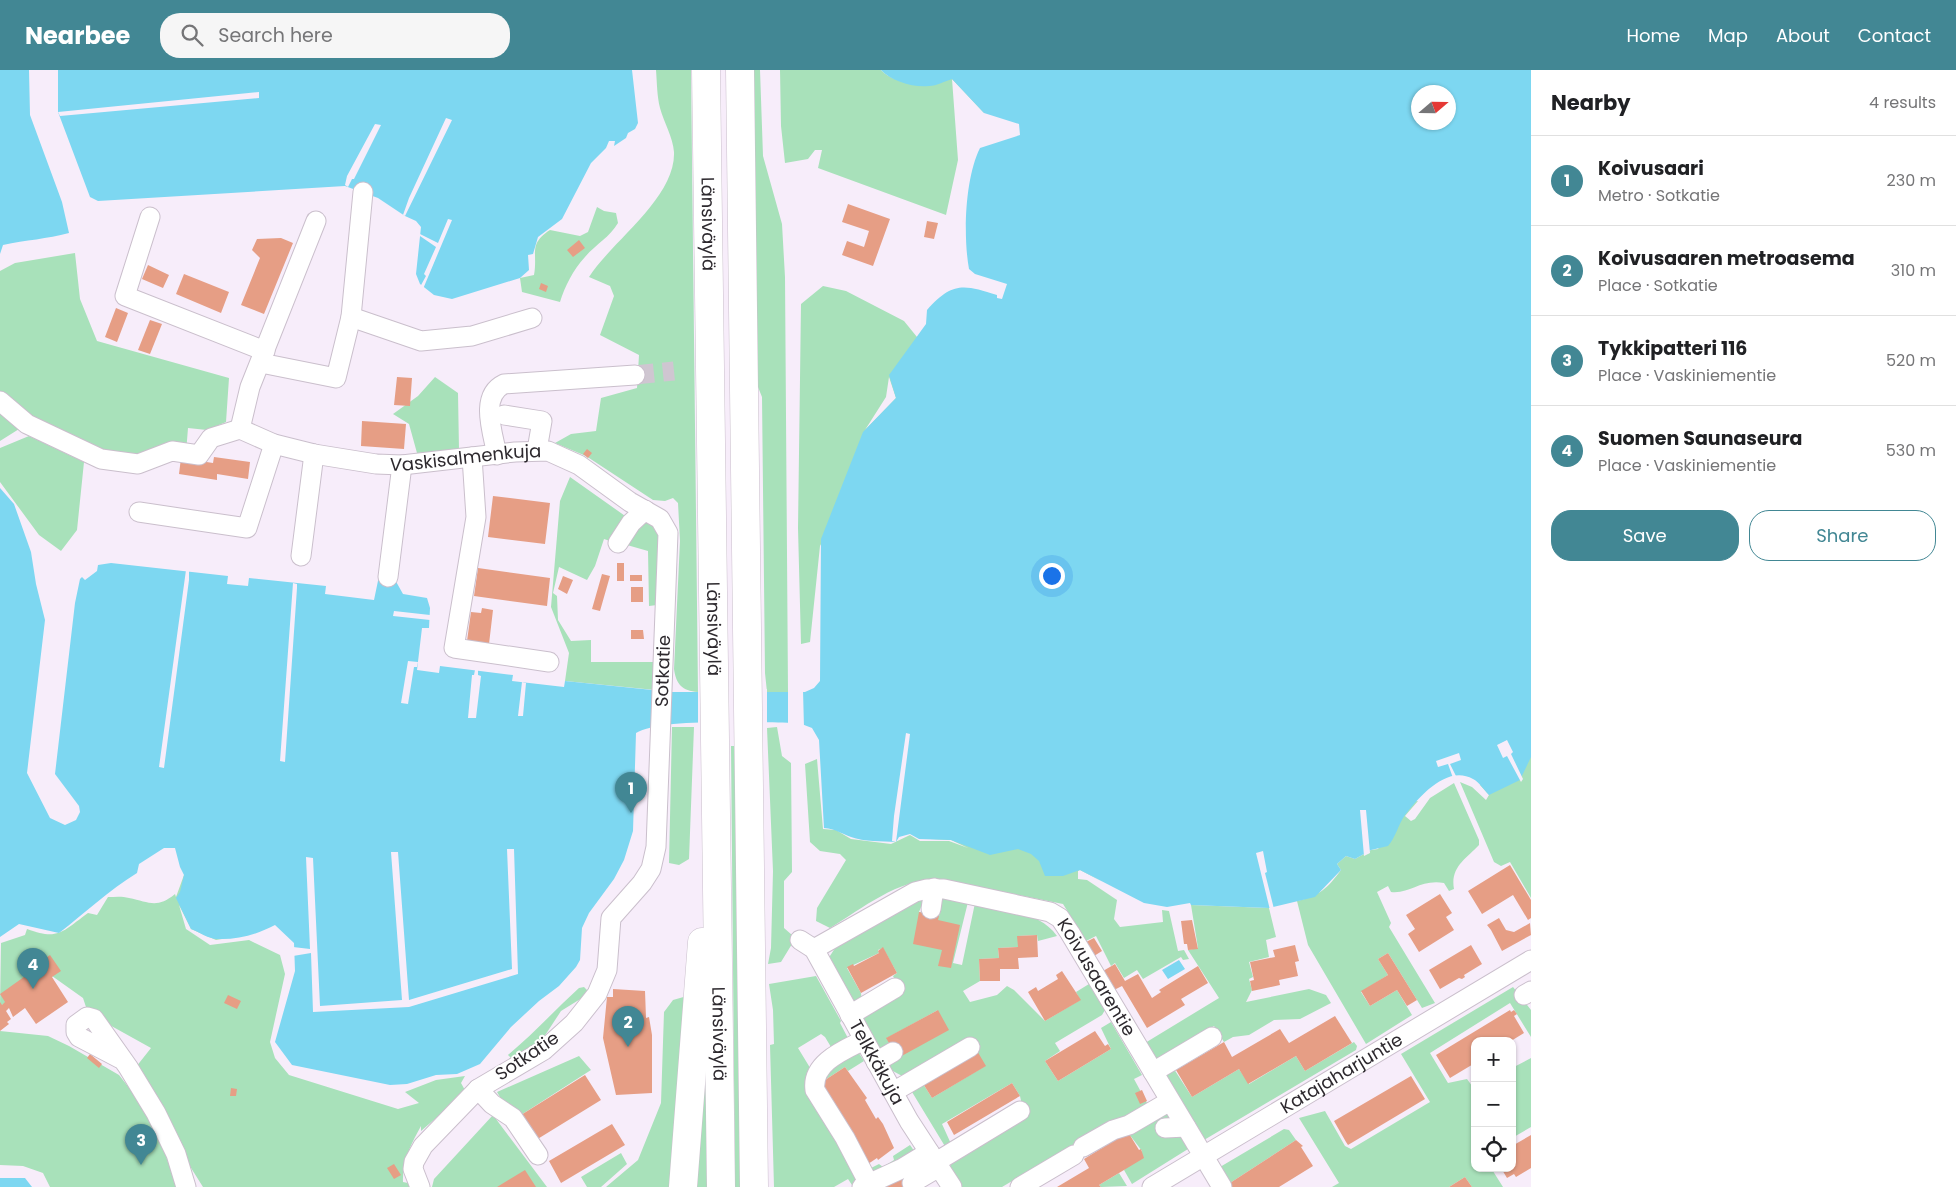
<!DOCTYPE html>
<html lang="en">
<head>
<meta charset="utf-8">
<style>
	body { margin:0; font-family:Poppins,sans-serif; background:#f6f6f6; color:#202124 }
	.controls { position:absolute; right:15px; bottom:15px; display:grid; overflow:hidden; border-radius:10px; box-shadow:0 1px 4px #0004 }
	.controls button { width:45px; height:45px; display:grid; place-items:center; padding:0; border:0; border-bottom:1px solid #e0e0e0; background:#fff; color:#202124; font:25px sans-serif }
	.compass { position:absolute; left:1411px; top:15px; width:45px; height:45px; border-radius:50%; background:#fff; box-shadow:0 1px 4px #0004; rotate:70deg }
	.you { position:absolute; left:1051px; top:505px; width:18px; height:18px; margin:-12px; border:4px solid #fff; border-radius:50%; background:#1a73e8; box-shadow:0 0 0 8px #1a73e833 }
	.badge { display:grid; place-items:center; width:32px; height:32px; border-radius:50%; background:#428794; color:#fff; font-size:16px; font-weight:700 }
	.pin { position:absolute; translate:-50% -41px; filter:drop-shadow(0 1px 2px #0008) }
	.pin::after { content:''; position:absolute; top:26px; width:18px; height:15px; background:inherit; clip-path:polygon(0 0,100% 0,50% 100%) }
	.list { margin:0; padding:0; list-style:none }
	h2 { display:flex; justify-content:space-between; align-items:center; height:65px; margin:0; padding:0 20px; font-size:21px }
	h2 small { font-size:16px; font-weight:400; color:#757577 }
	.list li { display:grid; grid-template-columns:32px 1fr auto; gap:15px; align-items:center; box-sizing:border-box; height:90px; padding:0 20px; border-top:1px solid #e0e0e0 }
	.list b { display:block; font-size:19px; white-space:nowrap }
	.list p { margin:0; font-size:16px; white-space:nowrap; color:#757577 }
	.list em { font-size:16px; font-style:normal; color:#757577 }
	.actions { display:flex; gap:10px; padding:15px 20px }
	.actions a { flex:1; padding:11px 0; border:1px solid #428794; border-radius:20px; text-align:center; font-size:18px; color:#428794 }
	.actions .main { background:#428794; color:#fff }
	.icon { flex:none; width:28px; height:28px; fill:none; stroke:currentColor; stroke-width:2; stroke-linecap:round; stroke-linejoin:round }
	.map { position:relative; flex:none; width:1531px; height:1117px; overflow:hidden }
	header { display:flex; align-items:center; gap:30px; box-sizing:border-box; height:70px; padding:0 25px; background:#428794; color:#fff }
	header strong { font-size:24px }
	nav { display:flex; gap:28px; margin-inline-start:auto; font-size:18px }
	.search { width:350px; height:45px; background:#f6f6f6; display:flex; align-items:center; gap:12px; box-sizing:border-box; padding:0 18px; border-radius:20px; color:#757577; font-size:19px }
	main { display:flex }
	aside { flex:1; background:#fff }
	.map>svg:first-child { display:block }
	.green { fill:#a8e1ba; fill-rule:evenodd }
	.water { fill:#7dd7f1; fill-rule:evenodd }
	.pier { fill:#f7edfa }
	.building { fill:#e69e85 }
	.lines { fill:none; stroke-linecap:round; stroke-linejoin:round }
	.minor-tunnel { stroke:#cfc6d1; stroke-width:19; stroke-dasharray:19 9; stroke-linecap:butt }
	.minor-casing { stroke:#cabfcc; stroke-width:21 }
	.highway-casing { stroke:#cabfcc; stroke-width:29 }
	.minor { stroke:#fff; stroke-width:19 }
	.highway { stroke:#fff; stroke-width:28 }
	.labels { text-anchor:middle; stroke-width:4; stroke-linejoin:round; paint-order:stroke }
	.street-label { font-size:18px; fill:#2d292e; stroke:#fff }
</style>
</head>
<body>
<header>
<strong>Nearbee</strong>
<div class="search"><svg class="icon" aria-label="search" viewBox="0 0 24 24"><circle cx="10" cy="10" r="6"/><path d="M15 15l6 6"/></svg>Search here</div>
<nav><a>Home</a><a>Map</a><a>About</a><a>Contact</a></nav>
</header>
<main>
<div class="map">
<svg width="1531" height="1117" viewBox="0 0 1531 1117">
	<rect width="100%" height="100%" fill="#f7edfa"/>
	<path class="green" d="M656,0H691L698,622C682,621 676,614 674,599L680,471L678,433L673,428L665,431L653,430L586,386L555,373L571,364L596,361L601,328L637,318L639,285L600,265L614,226L610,216L589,207C611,172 676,128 674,82C673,67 664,53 660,38C657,26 657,13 656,0Z
		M752,0H760L763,86L782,154L785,207L788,622H767L765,603L762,327L756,312Z
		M780,0H881C903,23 943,7 971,2L984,43L952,9L958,90L946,145L818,98L822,80H815L808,89L785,93L781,56Z
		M597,137L604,141L616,143L618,153C610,167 595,175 585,187C573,200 565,216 560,232L522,222L520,208L534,205C538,183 528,174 550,160L580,166L588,162Z
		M75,183L80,229L97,271L229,308L226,352L207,360L188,358L186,383L101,389L27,354L0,371V201L15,193Z
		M823,216L846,221L904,251L917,267L934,269L820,476L810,572L801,574L798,458L801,234ZM889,307L896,328L865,360L886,327Z
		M435,307L458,323L459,380L417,383L409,354L393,344L418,326Z
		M29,366L84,392L77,460L61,481L39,465L0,412V378Z
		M570,407L628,448L610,471L604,469L595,496L587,510L559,497L553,523L557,526L558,550L571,571L591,570V592H656L655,620L565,611L569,583L551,537L560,431Z
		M643,451L652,452L661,469L657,535L649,536L648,481L627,475Z
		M1531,653V828L1510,792L1501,796L1494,792L1460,712L1472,717L1486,730L1489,725L1480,715Z
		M672,657H694L689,789L679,795L669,793Z
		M777,657L782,686L791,693L792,802L784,811V858L792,865V874L781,892L768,894L771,878L773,801L767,658Z
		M731,676H736L741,1117H735Z
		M817,689L823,759L836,760L851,769L891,774L910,765L920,771H949L968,778L951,770L930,769L994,751L1103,812L1080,800L1078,801V809L1087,810L1117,830L1114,849L1120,857L1163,852L1162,840L1169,841L1178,881L1184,880L1189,889L1183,890L1181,887L1143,909L1137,900L1124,908L1115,893L1111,896L1096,866L1086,871L1063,834L940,809C899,808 863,838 830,858L816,851L817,838L846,790L840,784L820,781L810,772L805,694Z
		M1454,713L1479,770V775C1466,789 1450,797 1454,819L1449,821L1444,813C1420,809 1411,824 1391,822L1388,816L1377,822L1391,853L1389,857L1435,933L1422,938L1388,883L1378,889L1388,905L1361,922L1370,936L1397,920L1412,945L1366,974L1308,875L1297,831C1319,826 1328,818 1341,800L1337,794L1346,786L1355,789L1371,780L1378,779L1408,732L1418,731L1405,746L1411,751L1415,749L1430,728Z
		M184,805L240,866L216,870L191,859L179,835L186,859L210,875L249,870L280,885L285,904L270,972L275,988L289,1005L398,1039L419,1033L405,1022L436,1010L465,1006L461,1013L466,1022L421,1061V1056C411,1074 402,1092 403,1112L413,1114V1117H203L176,1074L136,997L151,978L88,943L83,928L45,901L0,937L1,873L25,865L27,859C59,871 63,861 88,843L97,845L108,827C115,827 122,826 129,828C149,832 157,839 175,824L176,827Z
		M926,825L919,842L939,846L943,826L968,832L953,893L962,895L975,833C1004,840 1039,841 1057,866L1038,871L1037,865L1018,866V877L998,878L999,888L979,889L980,911L963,921L970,932L997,925L1007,916L1014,920L1045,951L1080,930L1076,922L1089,914L1105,940L1102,945L1055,973L1060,981L1045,991L1058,1011L1111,979L1101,958L1111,952L1142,1005L1134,1009L1147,1033L1157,1028L1160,1032L1076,1073L1002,1117H960L949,1100L953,1088L1024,1045L1020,1026L1012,1013L942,1054L952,1076L946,1078L909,1017L922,1012L932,1028L985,996L904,1007L891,1000L885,994L938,940L887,968L891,976L879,984L860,947L902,924L893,906L897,903L883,878L878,880L879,883L847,898L861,923L862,933L854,936L828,889L839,872Z
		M1191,835L1269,838L1276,867L1266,870L1269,887L1249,892L1253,907L1249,909L1252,920L1246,932L1309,919L1326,925L1331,933L1300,949L1274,950L1249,965L1233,967L1224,972L1214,956L1156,990L1145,973L1219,928L1188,880L1198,878Z
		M816,906L841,951L840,953L850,972L834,982L825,967L821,964L798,978L812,1001L862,1110L852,1115L848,1109L834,1117H774L770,975L774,974L773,940L769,914Z
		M584,917L590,923L561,941L540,973L512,989L508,985C533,964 555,940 579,918Z
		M1513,917L1531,940V967L1510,933L1430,983L1448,1013L1467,1009L1475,1020V1098H1491L1503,1117H1472L1465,1107L1449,1117H1332L1339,1113L1299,1048L1325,1041L1345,1076L1351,1079L1430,1032L1401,984Z
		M687,926L671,1117H606L638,1090L661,1033L664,942L673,930Z
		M0,961L48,966L69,976L119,1005L152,1047L177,1117H50L43,1103L23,1096L0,1095Z
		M1354,972L1357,976L1356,980L1204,1070L1164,1004L1172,996L1192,1027L1239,999L1249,1014L1296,986L1305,1001Z
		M706,973L707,1117H692Z
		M857,980L864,991L848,1001L845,997L822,1012L823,1005Z
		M579,986L591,1000L521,1045L507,1039L497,1022Z
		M1531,988V1057L1512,1068V998Z
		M1164,1038L1188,1079L1132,1114L1124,1100L1142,1081L1129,1064Z
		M493,1045L547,1117H432L434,1109Z
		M1284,1059L1289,1060L1296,1070L1230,1113L1220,1097Z
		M910,1075L915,1082L876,1106L871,1098L879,1094L883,1097L894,1090L893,1086Z
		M621,1083L627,1094L601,1117H587L581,1107Z
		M1119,1103L1127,1116L1101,1117L1099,1115Z"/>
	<path class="water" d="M0,0H29L30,45L62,132L69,163C47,169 26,170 3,175L0,184Z
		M58,0H632L638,53L635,59L628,63L626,68L614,76L615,71H609L606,78L591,93L562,149L538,167L533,184L528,185L529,200L520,208L452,229L434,225L420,214L416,204L421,157L416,151L405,146L378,128L345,116L98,131L90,127L58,42Z
		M881,0H1531V687L1520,710L1489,725C1484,720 1479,712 1473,709C1447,694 1419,727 1405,745C1398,755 1396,767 1388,776L1371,780L1355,789L1346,786L1337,794L1341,800L1315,827L1269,838L1191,835L1190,833L1167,837L1144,833L1080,800L1063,806H1045L1039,791L1031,784L1018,779L990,785L951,770L919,769L910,764L899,767L896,772C882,771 864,772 851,767C840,763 836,759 824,758L819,670L812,658L799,653C765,653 661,647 636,663L633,761L624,790L614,809L589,843L582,858L580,890L576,897L559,916L539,931L511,957L480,994L457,1004L436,1005L407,1014L390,1015L292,995L275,972L295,901L294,873L275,855C258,864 238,870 217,869C209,869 199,862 191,859L176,828L180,822L184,805L180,797L175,778H164L139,794L137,803C109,820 85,843 59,863L19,854L0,867V418L14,434L31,482L36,514L45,550L27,703L50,748L65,755L76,750L80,742L79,736L55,704L75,533L80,509L82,507L85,510L97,501L98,495L111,493L228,506L227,514L248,516L249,508L326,516L325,524L374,530L379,506L394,508L403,524L427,528L430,538L429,558H422L417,600L439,603L440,596L513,605L512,611L564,617L565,611L672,622H805L814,618L820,611L821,469L863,362L896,328L889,305L926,254L927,240C952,212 963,214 997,225V228L1002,229L1007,214L975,204L969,199C963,166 965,108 980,78L1020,65L1019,54L984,43L952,9C945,11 937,16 929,16C914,18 891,11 881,0ZM1418,22H1448V52H1418Z
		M1179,890L1185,899L1168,909L1162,900Z
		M0,1108H25L32,1117H0Z"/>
	<path class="pier" d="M259,22V28L60,46L58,42Z
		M446,48L452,50L405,146L403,145L409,128Z
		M375,54L381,55L354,109H352L348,117L345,115L347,106Z
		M448,149L452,150L423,219L420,217L426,206L424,204L436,177L420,166V164L438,173Z
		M186,500L189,501V510L164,698L159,697Z
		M293,513L297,514V518L285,692L280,691Z
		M394,541L430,545V550L393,546Z
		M408,591L418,592L417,597H414L408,634L401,633Z
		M475,600H478V605L481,606L476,648H468L472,605H474Z
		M522,612L526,613L523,646H518Z
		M767,619V655H698V620Z
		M788,619L803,620L804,658L788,655Z
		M906,663L910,664L896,772L892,771L894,746Z
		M1507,670L1513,682L1511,684L1523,709L1521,712L1507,686L1503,688L1497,675Z
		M1459,683L1461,690L1450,694L1457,708H1453L1448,694L1438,697L1436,691Z
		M1360,740H1366L1370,783L1364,786Z
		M507,779H514L518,904L409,937L313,942L311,883L293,886V877L310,879L306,787L313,788L320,936L402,930L391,782H398L409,930L512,899Z
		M1263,781L1267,802L1265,803L1274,839L1270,840L1256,783Z"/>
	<path class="building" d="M848,134L890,149L873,196L842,185L847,171L864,177L869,161L842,152Z
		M927,151L938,153L934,169L924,167Z
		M281,168L293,173L264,244L241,235L260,188L252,180L257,169Z
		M579,170L585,178L573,187L567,180Z
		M148,195L169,205L163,218L142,209Z
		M184,204L229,222L221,243L176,224Z
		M541,213L548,216L546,222L539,219Z
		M116,238L128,243L117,272L105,267Z
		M150,250L162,254L150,284L138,280Z
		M397,307L412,308L410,336L394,335Z
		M362,351L406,354L404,379L361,376Z
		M587,379L592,383L588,388L583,384Z
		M214,387L250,392L248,409L217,404V410L179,404L181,388L213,393Z
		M493,426L550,433L545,474L488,467Z
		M617,493H624V511H617Z
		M478,498L550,508L547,536L474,526Z
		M602,504L610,506L600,541L592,539Z
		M630,505H642V511H630Z
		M563,506L573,510L567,524L558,519Z
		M631,517H643V532H631Z
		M482,538L493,540L489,574L467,571L471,542L481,543Z
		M631,560H643L644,569H631Z
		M1510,795L1531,830V848L1528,850L1513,825L1482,844L1468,821Z
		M1440,824L1452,843L1446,847L1454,860L1419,882L1408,864L1415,859L1406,845Z
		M919,842L939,846L938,850L960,855L951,898L938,896L942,880L913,874Z
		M1499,848L1506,860L1514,862L1530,853L1531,865L1502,881L1491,860L1487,855Z
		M1192,850L1198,879L1188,880L1187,874H1184L1181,851Z
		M1037,865L1038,887L1018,888L1019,899H1000V911H980L979,889L999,888L998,878L1018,877L1017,866Z
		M1094,868L1102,881L1094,886L1086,872Z
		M1295,875L1299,891L1295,892L1298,906L1279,910L1280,915L1252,921L1250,911L1254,910L1250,892L1275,887L1273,880Z
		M1471,875L1482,894L1464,905L1465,907L1462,909L1459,908L1440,919L1429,900Z
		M883,877L897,903L861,923L847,897L853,894L854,896L879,883L878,881Z
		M1388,883L1417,930L1407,936L1397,920L1370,936L1361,921L1388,905L1378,889Z
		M50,885L61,901L52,907L68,932L36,954L25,938L13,947L9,938L6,941L11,949L7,952L9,954L0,961V932L2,935L5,932L0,924L38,897L36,895Z
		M1115,894L1125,911L1138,904L1152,928L1161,922L1159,920L1198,896L1208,913L1181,929L1185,935L1147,958L1122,916L1114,920L1103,901Z
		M1062,901L1081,930L1045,951L1028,922L1036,917L1038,921L1058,909L1056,905Z
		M613,919L645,921L646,948L649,947L652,965V1023L616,1025L603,968L607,927H613Z
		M228,925L241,931L237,939L224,933Z
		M938,940L949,960L898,988L886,968Z
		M1510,940L1511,942L1514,940L1517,944L1514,946L1524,963L1511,971H1475V993L1450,1008L1436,985Z
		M1335,946L1352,973L1305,1001L1296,986L1248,1014L1239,999L1192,1027L1176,1000L1224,972L1232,987L1280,959L1289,973Z
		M1095,961L1105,976L1108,974L1111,979L1058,1011L1045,991Z
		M976,979L986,996L932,1028L922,1012Z
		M90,984L102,994L99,998L87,988Z
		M845,997L867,1028L865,1030L876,1049L878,1047L883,1054L894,1078L878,1090L877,1088L868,1094L819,1014Z
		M585,1005L601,1030L536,1070L521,1045Z
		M1411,1006L1425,1029L1348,1075L1346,1072L1334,1051Z
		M1012,1013L1020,1026L954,1065L947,1052Z
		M231,1018L237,1019L236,1026H230Z
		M1142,1020L1147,1031L1140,1034L1135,1023Z
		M612,1054L625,1075L561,1113L549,1091Z
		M1128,1062L1139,1080L1141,1079L1144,1088L1099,1115L1101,1117H1057L1089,1098L1084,1089Z
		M1531,1065V1098L1516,1107L1514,1104L1507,1108L1501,1098H1512V1076Z
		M1296,1070L1303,1076L1301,1077L1313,1096L1279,1117H1232L1230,1113Z
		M394,1094L401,1105L394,1109L387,1098Z
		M525,1100L536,1117H497Z
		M903,1104L912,1117H874Z
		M1465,1107L1472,1117H1449Z"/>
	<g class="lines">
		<path class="minor-tunnel" d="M635,305L674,301"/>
		<g class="minor-casing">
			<g id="minor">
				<path d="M150,147L125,226L265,281"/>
				<path d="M351,247L421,271L472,266L532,248"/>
				<path d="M261,293L336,308L351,247L363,122"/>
				<path d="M0,331L27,354L101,389L138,394L172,381L199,385L211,368L240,359"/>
				<path d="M504,345L542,351L537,380"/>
				<path id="s1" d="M240,359L274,374L314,384L376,394L402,395L515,382L548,381L579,395L630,432L660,449L668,463L656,777L651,799L642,813L611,848L607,900L597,924L574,953L544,980L478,1019L423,1076L414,1092L413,1099L420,1117"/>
				<path d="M240,359L250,317L316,151"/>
				<path d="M497,385C493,363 479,326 504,314L635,305"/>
				<path d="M472,387L476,447L454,578L549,592"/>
				<path d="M139,442L247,458L274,374"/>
				<path d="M618,473L631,453L645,440"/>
				<path d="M301,486L314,384"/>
				<path d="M388,507L402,395"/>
				<path d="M931,839L934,818"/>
				<path id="s2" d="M800,870L814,879L909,1051L952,1117"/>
				<path id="s3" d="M814,879L915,822L927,819H944L1050,842L1060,848L1070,863L1222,1117"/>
				<path d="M1524,925L1531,921"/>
				<path d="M850,945L895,918"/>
				<path d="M864,970C844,980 811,993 815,1020L845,1068L869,1114"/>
				<path d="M121,989L79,967L76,962V955L87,947L94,949L128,997L156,1043L176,1084L186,1117"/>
				<path d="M876,992L893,982"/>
				<path d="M1153,1002L1212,967"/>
				<path d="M478,1019L492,1034L513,1048L538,1085"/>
				<path d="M893,1022L970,977"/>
				<path d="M1165,1058L1186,1057"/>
				<path d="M1083,1077L1113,1060L1129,1055L1170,1031"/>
				<path d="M936,1092L1020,1041"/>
				<path d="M912,1113L939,1097"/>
				<path d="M862,1117L901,1099L929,1082"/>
				<path d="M1020,1117L1074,1085"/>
				<path id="s4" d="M1152,1117L1531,890"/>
			</g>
		</g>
		<g class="highway-casing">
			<g id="highway">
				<path id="s5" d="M706,0L721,1117"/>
				<path d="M740,0L754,1117"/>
				<path d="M683,1117L702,872"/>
			</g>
		</g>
		<use href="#minor" class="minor"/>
		<use href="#highway" class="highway"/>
	</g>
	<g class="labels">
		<g class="street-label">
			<text dy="6" stroke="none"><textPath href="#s5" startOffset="154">Länsiväylä</textPath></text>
			<text dy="6" stroke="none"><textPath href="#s1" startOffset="231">Vaskisalmenkuja</textPath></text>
			<text dy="6" stroke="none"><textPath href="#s5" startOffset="559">Länsiväylä</textPath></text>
			<text transform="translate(663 601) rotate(-88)" y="6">Sotkatie</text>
			<text dy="6" stroke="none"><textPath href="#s3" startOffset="335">Koivusaarentie</textPath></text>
			<text dy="6" stroke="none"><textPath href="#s5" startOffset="964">Länsiväylä</textPath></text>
			<text transform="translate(527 986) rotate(-34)" y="6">Sotkatie</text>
			<text dy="6" stroke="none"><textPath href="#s2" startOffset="146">Telkkäkuja</textPath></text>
			<text dy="6" stroke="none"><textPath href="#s4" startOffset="221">Katajaharjuntie</textPath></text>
		</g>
	</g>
</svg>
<div class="controls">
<button>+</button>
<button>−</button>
<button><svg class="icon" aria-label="locate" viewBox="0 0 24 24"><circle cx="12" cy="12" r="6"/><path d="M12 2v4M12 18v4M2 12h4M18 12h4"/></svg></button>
</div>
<svg class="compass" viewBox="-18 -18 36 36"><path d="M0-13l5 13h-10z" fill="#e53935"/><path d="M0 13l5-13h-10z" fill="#757577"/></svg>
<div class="you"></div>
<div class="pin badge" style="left:631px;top:743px">1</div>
<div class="pin badge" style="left:628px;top:977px">2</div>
<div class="pin badge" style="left:141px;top:1095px">3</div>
<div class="pin badge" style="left:33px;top:919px">4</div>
</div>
<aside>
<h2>Nearby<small>4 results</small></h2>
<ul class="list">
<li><span class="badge">1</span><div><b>Koivusaari</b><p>Metro · Sotkatie</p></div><em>230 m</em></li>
<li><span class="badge">2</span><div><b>Koivusaaren metroasema</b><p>Place · Sotkatie</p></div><em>310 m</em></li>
<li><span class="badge">3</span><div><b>Tykkipatteri 116</b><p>Place · Vaskiniementie</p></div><em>520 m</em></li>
<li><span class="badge">4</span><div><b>Suomen Saunaseura</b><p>Place · Vaskiniementie</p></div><em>530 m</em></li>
</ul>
<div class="actions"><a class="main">Save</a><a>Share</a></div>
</aside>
</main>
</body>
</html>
